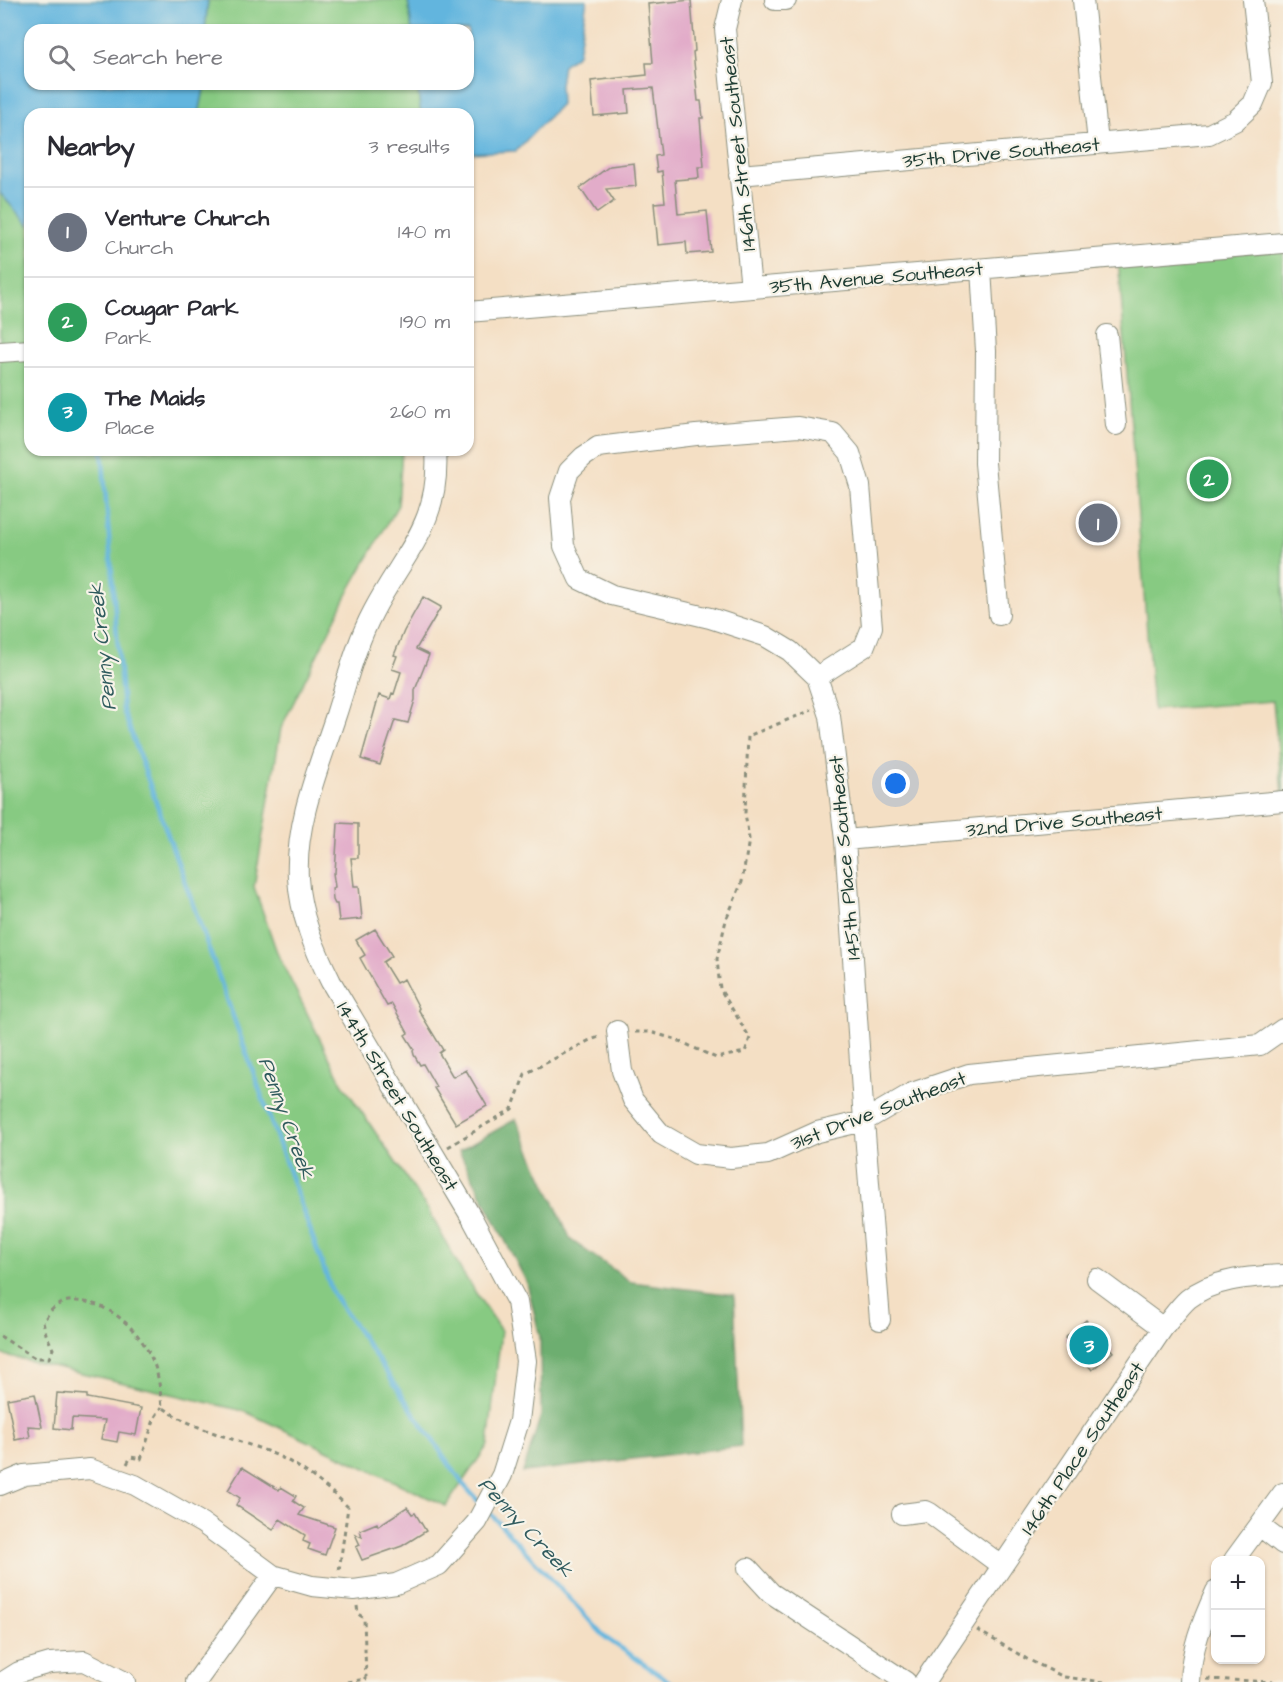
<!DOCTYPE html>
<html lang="en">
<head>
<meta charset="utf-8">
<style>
	body { margin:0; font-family:"Architects Daughter",sans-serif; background:#f7f7f7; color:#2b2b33 }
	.controls { position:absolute; right:18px; bottom:18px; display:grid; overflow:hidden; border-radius:12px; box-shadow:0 2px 4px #0004 }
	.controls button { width:54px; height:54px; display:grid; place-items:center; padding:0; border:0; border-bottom:2px solid #e1e1e2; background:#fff; color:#2b2b33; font:30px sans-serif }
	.you { position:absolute; left:896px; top:784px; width:21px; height:21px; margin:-15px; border:4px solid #fff; border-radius:50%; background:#1a73e8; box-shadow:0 0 0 9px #1a73e833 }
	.badge { display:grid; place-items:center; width:39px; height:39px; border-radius:50%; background:#1f6fb2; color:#fff; font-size:20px; font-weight:700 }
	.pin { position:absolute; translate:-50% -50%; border:3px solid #fff; box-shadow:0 2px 6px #0006 }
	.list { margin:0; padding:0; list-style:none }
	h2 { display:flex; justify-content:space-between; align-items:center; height:78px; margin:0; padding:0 24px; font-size:26px }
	h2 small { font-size:20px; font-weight:400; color:#7c7c81 }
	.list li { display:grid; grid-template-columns:39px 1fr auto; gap:18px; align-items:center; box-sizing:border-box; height:90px; padding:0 24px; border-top:2px solid #e1e1e2 }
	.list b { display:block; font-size:22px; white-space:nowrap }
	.list p { margin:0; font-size:20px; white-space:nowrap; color:#7c7c81 }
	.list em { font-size:20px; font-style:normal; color:#7c7c81 }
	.icon { flex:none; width:33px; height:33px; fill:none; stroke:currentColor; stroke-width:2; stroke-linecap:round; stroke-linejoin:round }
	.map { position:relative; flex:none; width:1283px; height:1682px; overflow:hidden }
	.search { position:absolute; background:#fff; box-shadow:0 2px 4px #0004; left:24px; top:24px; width:450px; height:66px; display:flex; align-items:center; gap:15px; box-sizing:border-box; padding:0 21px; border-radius:18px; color:#7c7c81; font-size:22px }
	.panel { position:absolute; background:#fff; box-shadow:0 2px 4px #0004; left:24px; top:108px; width:450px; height:348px; border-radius:18px }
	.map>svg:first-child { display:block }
	.green { fill:#87ca82; stroke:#53845b; stroke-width:1.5 }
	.forest { fill:#6dae70; stroke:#467652; stroke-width:1.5 }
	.water { fill:#62b5de; stroke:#407989; stroke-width:1.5 }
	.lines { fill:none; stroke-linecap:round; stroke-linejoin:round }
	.stream { stroke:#62b5de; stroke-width:4.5 }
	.building { fill:#e2acc9 }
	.minor-casing { stroke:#8a8e7c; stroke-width:22 }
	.path { stroke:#8a8e7c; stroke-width:3; stroke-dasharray:4.5 4.5; stroke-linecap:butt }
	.minor { stroke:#fff; stroke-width:20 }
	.labels { text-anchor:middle; stroke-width:4.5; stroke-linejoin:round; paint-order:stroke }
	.street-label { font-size:20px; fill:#1f3d34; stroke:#f7f3e8 }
	.water-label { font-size:21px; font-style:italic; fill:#305b5e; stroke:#f7f3e8 }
</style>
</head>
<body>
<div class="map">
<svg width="1283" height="1682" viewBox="0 0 1283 1682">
	<rect width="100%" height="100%" fill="#f7f3e8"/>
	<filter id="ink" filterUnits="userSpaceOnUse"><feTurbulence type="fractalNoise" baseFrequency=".0167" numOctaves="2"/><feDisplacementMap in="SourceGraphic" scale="12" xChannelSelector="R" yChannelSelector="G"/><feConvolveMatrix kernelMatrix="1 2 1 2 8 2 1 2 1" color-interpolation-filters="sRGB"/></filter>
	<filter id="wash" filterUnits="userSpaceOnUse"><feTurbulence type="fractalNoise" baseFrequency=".008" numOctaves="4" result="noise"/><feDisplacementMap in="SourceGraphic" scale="24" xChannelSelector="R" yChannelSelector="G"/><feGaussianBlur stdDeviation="1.35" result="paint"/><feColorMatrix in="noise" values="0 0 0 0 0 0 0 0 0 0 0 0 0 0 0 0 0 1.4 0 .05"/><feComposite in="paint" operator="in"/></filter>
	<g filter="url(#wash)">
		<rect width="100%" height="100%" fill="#f4dfc4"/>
		<path class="green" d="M208,0H408L412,30H205Z
			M205,84H417L421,114H199Z
			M0,193L30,226V450H402L398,505L350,589L281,728L254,887L278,955L342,1083L430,1213L462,1272L501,1331L488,1445L446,1506L244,1411L0,1354Z
			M1283,243V801L1273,701L1153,710L1118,257Z"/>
		<path class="forest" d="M516,1119L571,1240L631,1282L734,1295L741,1446L523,1472L541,1415L540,1337L527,1283L459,1151Z"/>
		<path class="water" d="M0,0H208L205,30H30V84H205L199,114H30V226L28,225L0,193Z
			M408,0H587L578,54L563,65L560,85L561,104L516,151L468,153V114H421L417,84H468V30H412Z"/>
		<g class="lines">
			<path class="stream" d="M102,450L123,710L333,1294L462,1483L480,1503
				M488,1511L606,1638L670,1682"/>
		</g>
		<g id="blocks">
			<path class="building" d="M691,0L695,51L693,52L698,101H701L703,118H700L704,167H698L699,178L675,180L678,214L707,211L711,252L687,254L686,242L658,245L654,203L665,202L662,171L657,172L655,156L661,155L653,88L627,90L629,113L594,116L591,81L647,75L646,63H653L648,4Z
				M634,163L636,186L606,189L614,201L597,213L580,188L610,166Z
				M423,597L441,607L416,649L429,655L415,690V700L408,723L395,720L380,765L361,759L379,695L390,699L392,693L394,694L401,672L392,669L397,656L394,655L404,631Z
				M338,823L358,824V858H351L354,886H359L362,919L339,921L337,904H335L333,900L332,888L335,887L333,873H335Z
				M375,929L392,956L383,962L396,983L404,979L419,1008L418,1009L443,1050L439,1053L453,1077L466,1070L487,1106L456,1124L434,1088L436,1087L423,1064L420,1065L414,1055L413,1051L414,1049L405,1035L408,1033L392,1004L387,1006L360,958L365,955L356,940Z
				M1086,1320L1113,1352L1092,1370L1065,1338Z
				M57,1393L87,1395V1398L141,1408L136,1435L119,1432L117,1442L101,1439L105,1420L72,1418L71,1430L54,1428Z
				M35,1394L42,1427L28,1426L30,1437L15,1440L7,1399Z
				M242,1467L279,1490L281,1487L296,1496L293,1501L304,1508L299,1515L335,1527L325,1555L308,1549L310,1544L303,1541L305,1535L280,1519L273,1530L236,1505L240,1498L228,1490Z
				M407,1507L412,1514L415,1513L426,1531L402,1546L362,1560L356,1547L360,1545L355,1534L362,1537L360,1530L377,1523L378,1526Z"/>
		</g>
	</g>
	<g filter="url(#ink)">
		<use href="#blocks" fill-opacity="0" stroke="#8a8e7c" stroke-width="1.5"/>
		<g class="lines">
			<g class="minor-casing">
				<path id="minor" d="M732,0L725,29L751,288
					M775,0H786
					M1083,0L1098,143
					M739,175L1209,134L1235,121L1253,104L1262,83L1253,0
					M981,269L986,351L985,463L999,615
					M468,312L1283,243
					M1107,335L1116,425
					M0,352L30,350
					M817,677L790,651L765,636L710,618L612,595L579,579L564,546L560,498L569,471L583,457L598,447L696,435L798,427L833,433L850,453L860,486L872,627L864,647L817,677L830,716L845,840L864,1121L880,1320
					M845,840L1283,801
					M617,1031L622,1071L633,1100L661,1134L696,1154L731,1158L768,1154L817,1132L864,1121L912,1093L969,1074L1260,1045L1283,1029
					M1097,1279L1163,1328
					M0,1485L24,1475L90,1469L135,1485L202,1523L273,1575L312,1586L354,1590L396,1584L439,1565L477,1522L502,1475L519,1421L526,1361L517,1302L473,1220L331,982C315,950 300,915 298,878C295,822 319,767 336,715C347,681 356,644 373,612C404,552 441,524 436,450
					M902,1514L926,1511L930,1513L1002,1566
					M1261,1527L1283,1544
					M1234,1560L1283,1493
					M748,1568L771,1593L906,1682
					M3,1682L19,1672L50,1663L84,1661L125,1682
					M196,1682L273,1575
					M924,1682L1163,1328C1171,1319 1179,1307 1188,1299C1214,1278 1251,1277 1283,1275
					M1190,1682C1191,1649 1202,1622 1216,1591"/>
			</g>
			<path class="path" d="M635,1032H650L675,1039L716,1058L745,1052L750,1038L720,989L717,959L726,920L742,882L749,839L745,813L748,736L812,710
				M448,1147L512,1109L525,1074L588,1041L602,1036
				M0,1336L35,1358H49L53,1349L46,1334L43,1321C47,1317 50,1310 55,1307C61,1302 69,1300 77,1301C109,1302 138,1329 151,1357C159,1373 160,1390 162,1407C194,1430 233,1438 269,1452C299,1464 324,1484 348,1507L339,1571
				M127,1464L131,1457L141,1459L155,1417L162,1407
				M977,1630L1027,1659L1064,1677L1104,1682
				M1207,1679L1274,1682
				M348,1682L366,1679L364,1618L358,1614L357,1606"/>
			<use href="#minor" class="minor"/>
		</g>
	</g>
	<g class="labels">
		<g class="street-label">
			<text transform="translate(737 144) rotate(-96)" y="7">146th Street Southeast</text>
			<text transform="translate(1001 152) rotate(-5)" y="7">35th Drive Southeast</text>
			<text transform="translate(876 277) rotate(-5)" y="7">35th Avenue Southeast</text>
			<text transform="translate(1064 821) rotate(-5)" y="7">32nd Drive Southeast</text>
			<text transform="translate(844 858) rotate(-95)" y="7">145th Place Southeast</text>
			<text transform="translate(398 1096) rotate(59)" y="7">144th Street Southeast</text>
			<text transform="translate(878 1110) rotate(-21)" y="7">31st Drive Southeast</text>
			<text transform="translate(1082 1448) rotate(-56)" y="7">146th Place Southeast</text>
		</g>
		<g class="water-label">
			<text transform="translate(102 647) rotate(-96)" y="7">Penny Creek</text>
			<text transform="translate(287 1118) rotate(70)" y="7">Penny Creek</text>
			<text transform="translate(526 1527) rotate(47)" y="7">Penny Creek</text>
		</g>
	</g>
</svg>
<div class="controls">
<button>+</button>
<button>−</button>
</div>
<div class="you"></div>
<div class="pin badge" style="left:1098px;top:523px;background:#6b7280">1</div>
<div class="pin badge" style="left:1209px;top:479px;background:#2e9e5b">2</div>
<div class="pin badge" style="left:1089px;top:1345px;background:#0f9aa8">3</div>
<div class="search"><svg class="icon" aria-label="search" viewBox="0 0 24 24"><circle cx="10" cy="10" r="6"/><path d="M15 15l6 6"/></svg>Search here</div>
<section class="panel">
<h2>Nearby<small>3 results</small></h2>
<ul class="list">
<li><span class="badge" style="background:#6b7280">1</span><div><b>Venture Church</b><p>Church</p></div><em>140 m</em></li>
<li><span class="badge" style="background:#2e9e5b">2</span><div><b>Cougar Park</b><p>Park</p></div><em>190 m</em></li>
<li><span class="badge" style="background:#0f9aa8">3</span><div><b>The Maids</b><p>Place</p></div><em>260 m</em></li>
</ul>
</section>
</div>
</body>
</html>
